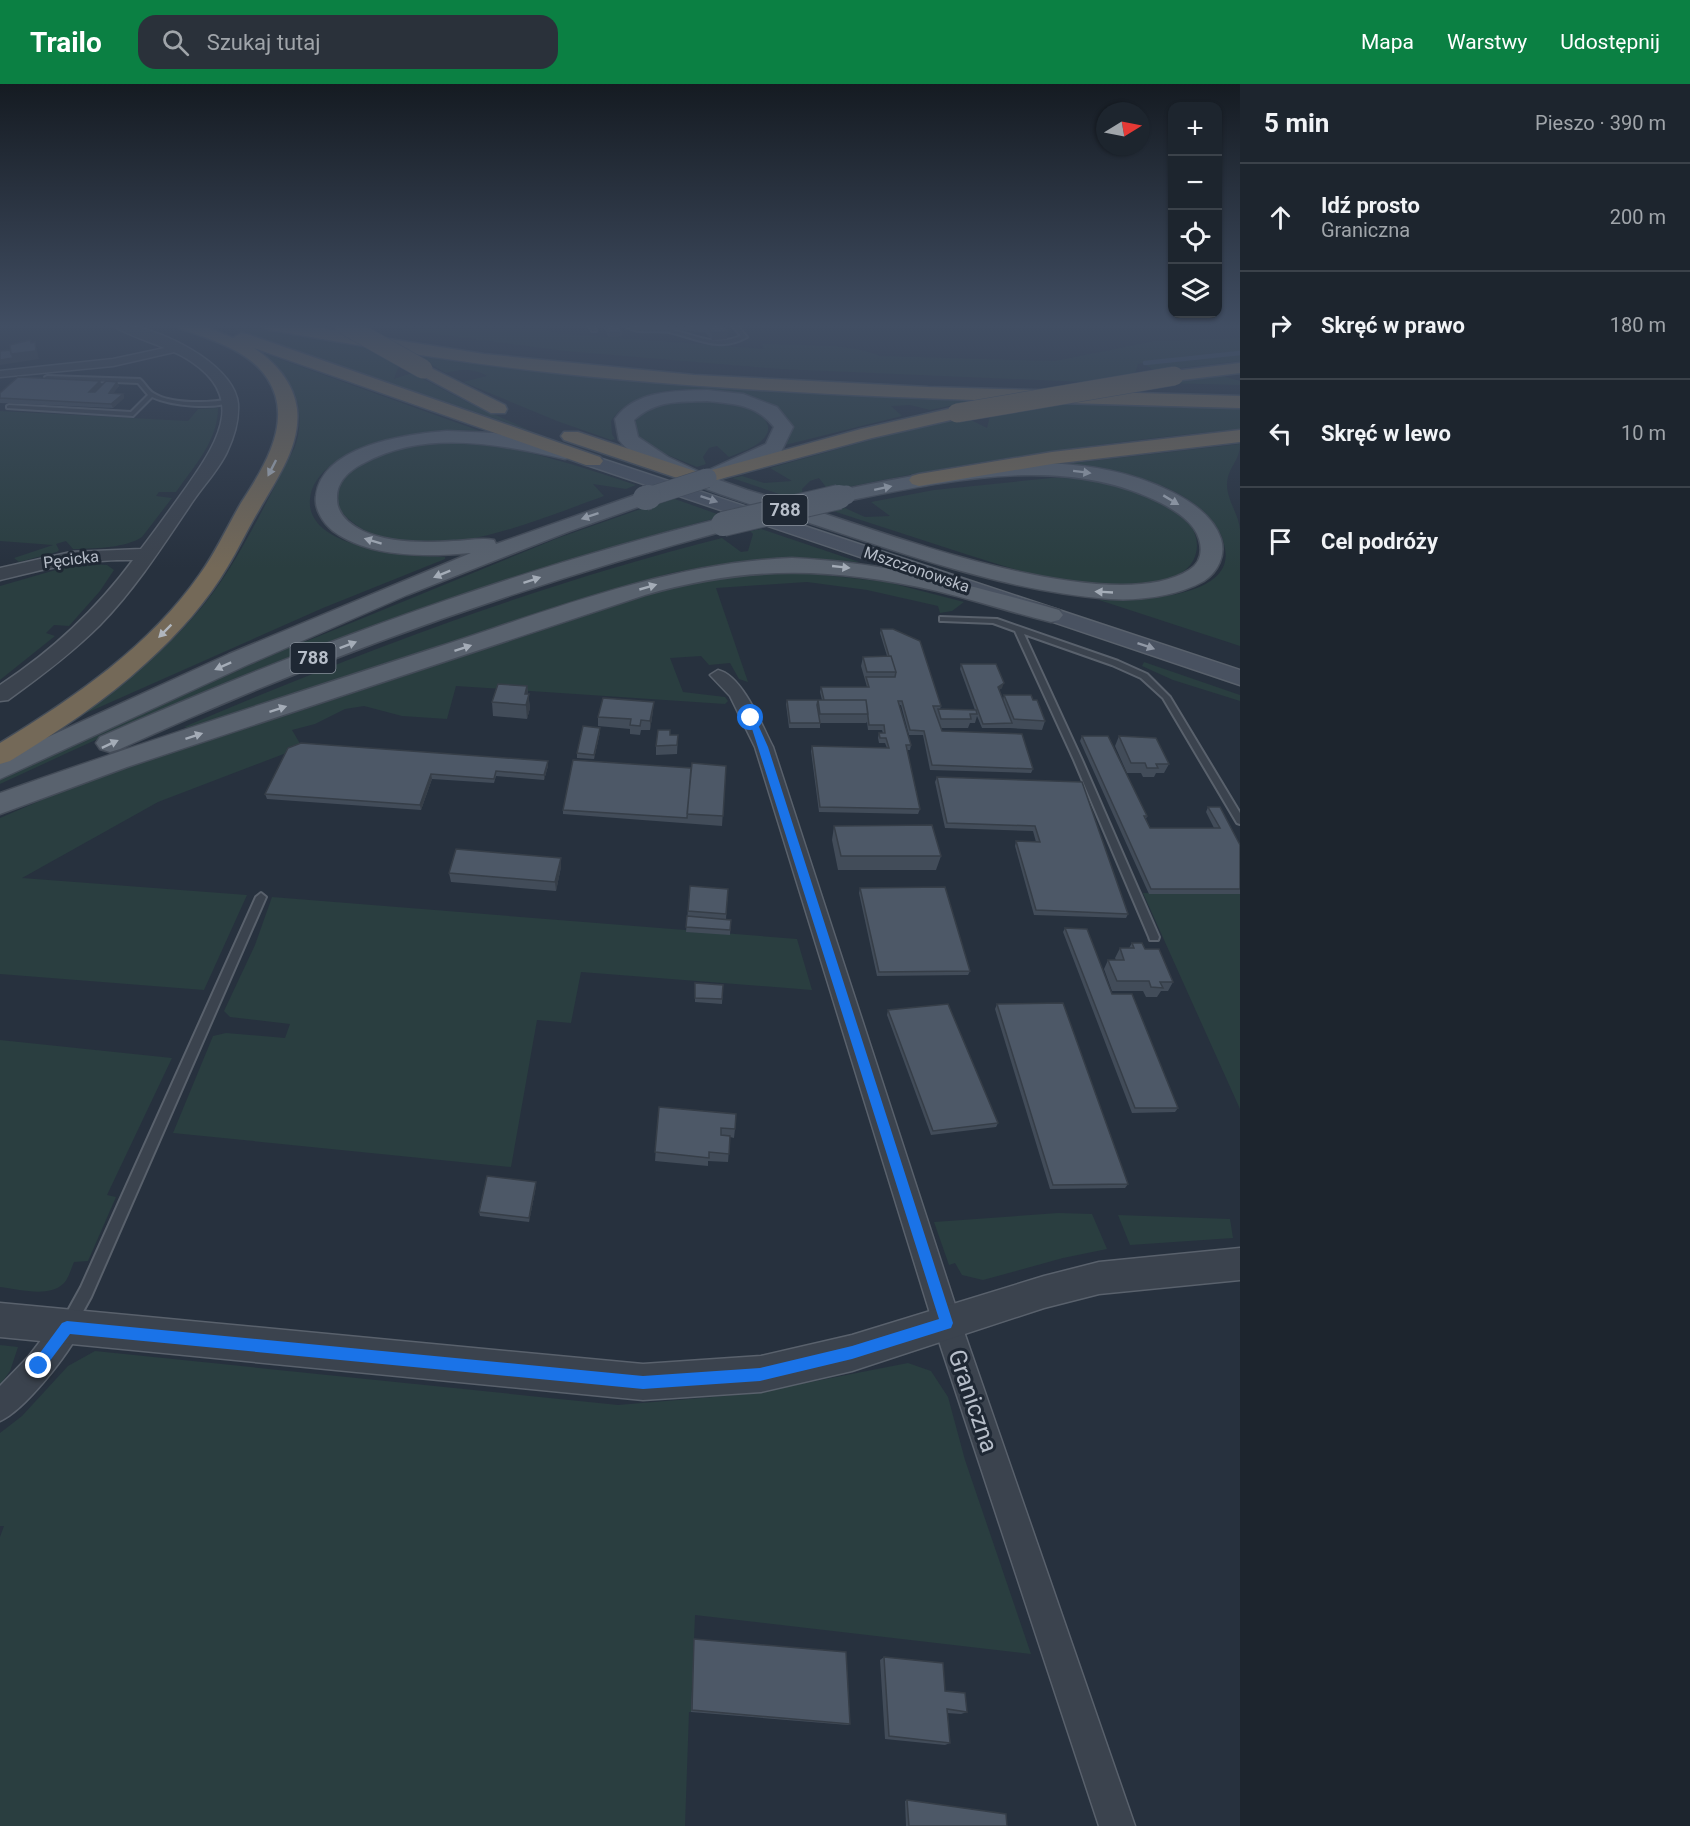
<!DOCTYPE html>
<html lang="pl">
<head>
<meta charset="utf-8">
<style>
	body { margin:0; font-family:Roboto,sans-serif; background:#2a313a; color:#f1f3f6 }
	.controls { position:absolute; right:18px; top:18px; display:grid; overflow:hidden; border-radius:12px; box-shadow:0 2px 4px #0004 }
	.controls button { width:54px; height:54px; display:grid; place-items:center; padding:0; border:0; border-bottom:2px solid #3b424a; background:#1d252e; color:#f1f3f6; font:30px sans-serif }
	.compass { position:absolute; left:1096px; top:18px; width:54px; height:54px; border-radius:50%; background:#1d252e; box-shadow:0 2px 4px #0004; rotate:80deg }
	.stop { position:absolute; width:18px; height:18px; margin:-14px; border:4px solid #1a73e8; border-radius:50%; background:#fff }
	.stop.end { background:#1a73e8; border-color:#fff; box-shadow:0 2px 6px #0008 }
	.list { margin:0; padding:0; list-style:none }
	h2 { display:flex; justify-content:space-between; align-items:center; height:78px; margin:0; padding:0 24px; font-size:26px }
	h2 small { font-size:20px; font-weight:400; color:#a0a5aa }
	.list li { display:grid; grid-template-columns:39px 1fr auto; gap:18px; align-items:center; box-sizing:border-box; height:108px; padding:0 24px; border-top:2px solid #3b424a }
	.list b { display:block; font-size:22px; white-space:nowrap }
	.list p { margin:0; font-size:20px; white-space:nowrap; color:#a0a5aa }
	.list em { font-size:20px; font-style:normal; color:#a0a5aa }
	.icon { flex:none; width:33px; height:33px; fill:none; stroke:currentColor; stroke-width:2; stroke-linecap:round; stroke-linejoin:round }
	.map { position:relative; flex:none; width:1240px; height:1742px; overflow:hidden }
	header { display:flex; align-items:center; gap:36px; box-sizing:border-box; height:84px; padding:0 30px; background:#0b8043; color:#fff }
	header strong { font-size:28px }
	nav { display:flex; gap:33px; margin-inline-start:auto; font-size:21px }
	.search { width:420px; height:54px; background:#2a313a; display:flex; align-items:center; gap:15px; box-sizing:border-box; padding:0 21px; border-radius:18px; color:#a0a5aa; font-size:22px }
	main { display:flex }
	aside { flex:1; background:#1d252e }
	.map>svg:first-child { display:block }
	.green { fill:#2a3e40 }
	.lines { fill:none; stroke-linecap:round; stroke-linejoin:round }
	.stream { stroke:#3d4e66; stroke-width:4.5 }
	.service-casing { stroke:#59616c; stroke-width:4 }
	.minor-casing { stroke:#59616c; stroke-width:3 }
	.tertiary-casing { stroke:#59616c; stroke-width:3 }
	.secondary-casing { stroke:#59616c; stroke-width:3 }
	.primary-casing { stroke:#444c58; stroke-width:3 }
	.motorway-casing { stroke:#464e59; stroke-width:3 }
	.service { fill:#3b434e; fill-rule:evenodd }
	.minor { fill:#3b434e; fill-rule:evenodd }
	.tertiary { fill:#3b434e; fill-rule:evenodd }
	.secondary { fill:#495261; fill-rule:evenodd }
	.primary { fill:#59626e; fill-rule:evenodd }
	.motorway { fill:#746958; fill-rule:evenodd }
	.primary-bridge-far1-casing { stroke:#444c58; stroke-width:20; stroke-linecap:butt }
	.primary-bridge-casing { stroke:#444c58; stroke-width:26; stroke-linecap:butt }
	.motorway-bridge-casing { stroke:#464e59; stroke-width:20; stroke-linecap:butt }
	.primary-bridge-far1 { stroke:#59626e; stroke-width:19 }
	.primary-bridge { stroke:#59626e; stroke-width:24 }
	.motorway-bridge { stroke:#746958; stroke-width:19 }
	.wall { fill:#424c59 }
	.shaded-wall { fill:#363e48 }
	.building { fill:#4d5867; stroke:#363e48; stroke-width:1.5 }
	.oneway { fill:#b0b6be }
	.oneway2 { fill:#a4acb7 }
	.oneway3 { fill:#9098a5 }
	.route { fill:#1a73e8 }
	.labels { text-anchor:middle; stroke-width:6; stroke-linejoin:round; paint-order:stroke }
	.far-street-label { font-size:16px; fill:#b7bec9; stroke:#1f2834 }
	.shield { fill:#1f2834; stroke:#89919c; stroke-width:1.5 }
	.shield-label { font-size:18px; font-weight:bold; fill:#b7bec9 }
	.near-street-label { font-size:24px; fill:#b7bec9; stroke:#1f2834 }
</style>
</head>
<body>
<header>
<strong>Trailo</strong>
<div class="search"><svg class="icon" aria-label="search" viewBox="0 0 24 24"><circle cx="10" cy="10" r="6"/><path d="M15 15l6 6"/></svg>Szukaj tutaj</div>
<nav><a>Mapa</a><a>Warstwy</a><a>Udostępnij</a></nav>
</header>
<main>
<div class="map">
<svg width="1240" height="1742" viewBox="0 0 1240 1742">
	<rect width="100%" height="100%" fill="#27313e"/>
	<path class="green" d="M219,240H237L371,264L402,282L398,284L394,295L412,289L467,318L531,347Z
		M362,240H535L554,249L764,265L762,260C797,262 848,258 880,272L1055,277L1155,257L1240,254V277L1155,287L1143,279L1138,280L1135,290L1085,298L780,285L565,267Z
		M260,268L480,347C429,346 373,350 331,381C320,390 311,401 310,415C305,466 412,472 445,473V475L323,524L75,634C118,603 161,571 196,530C235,486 266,418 294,365C309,326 293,291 260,268Z
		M416,272C601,295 786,310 973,317L930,326L910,321L891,322L902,332L785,361L790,354L789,337C784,331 779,325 772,321C733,301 638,293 611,337L612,350L615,355L611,356L557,337L463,298L487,292C475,284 459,285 446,289Z
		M1219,291L1240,297V301L1163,299Z
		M686,314C705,316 728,316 747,322C752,324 758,328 762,332C783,354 745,367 729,373L717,362L709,364L703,373L706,380L697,383L653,365L646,360L635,347V338L645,325Z
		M1044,318L1240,324V345C1101,358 965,378 829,407L819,394L810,397L802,405L804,413L794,415L732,394L742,392L764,399L792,397L770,384L892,350L967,334L987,344L990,332Z
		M218,324C218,357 194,382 176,408H159L156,412L172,414L142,453C125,464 98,464 78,465H73L66,457L56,460L59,466L57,468L19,478L14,474L53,461L0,457V327L188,337L198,325Z
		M472,357C529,366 582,383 636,401L626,405L593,400L604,412C531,438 398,499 337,423C335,361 429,359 472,357Z
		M1240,360C1240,378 1227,383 1227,402C1228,418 1239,431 1240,446C1240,484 1240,524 1240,562L1099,516C1130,517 1235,516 1225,465C1223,451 1216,440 1206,430C1174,397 1109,383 1065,380Z
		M1051,394C1065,394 1079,394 1092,395C1125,399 1207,425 1196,469C1191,490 1168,496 1150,500C1086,512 1010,484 950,465C911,452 872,440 833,427L845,424L865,433L890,432L871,418L934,406Z
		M672,414L723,432C569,473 419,523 270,581C179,617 89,659 0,700V696L126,635L302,556L307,557L558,454Z
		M761,445L859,478C790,474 735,475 667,490L188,644L184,643C359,568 537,501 722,454L741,468L748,467L753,450L750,447Z
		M88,480L107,481L114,486L100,507L69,542L54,541L46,549L55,552L0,596V502L59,485Z
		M798,488L887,498L964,518L952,527L940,529L938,522L867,506L807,498L716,504L748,598L739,595L730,579L709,581L701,572L670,574L683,608L725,613L728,617L725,620L456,602L447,635L402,632L364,622L345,625L315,640L292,646L302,663L158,718L22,794L247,811L204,906L0,890V734L97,692L294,629L648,511C697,496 746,491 798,488Z
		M1144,578L1240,611V617L1173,596L1142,582Z
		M1143,809L1240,810V1025Z
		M272,813L797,855L812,906L581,888L571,939L537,936L511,1083L173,1049L213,952L226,949L285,954L290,940L230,933L224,927L255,861Z
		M0,956L172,974L107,1111L116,1113L88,1177L74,1178C71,1185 68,1196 63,1200C48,1214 18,1205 0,1203Z
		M1058,1129L1092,1130L1107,1165L1063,1174L983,1196L962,1191L955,1179L949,1181L934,1138Z
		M1118,1131L1230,1135L1233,1154L1130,1161Z
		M0,1261L18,1263L10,1287L0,1301Z
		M95,1267L618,1321L749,1310L908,1279L931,1287L948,1313L965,1376L1031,1570L695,1531L691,1628H689L685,1742H0V1453L4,1442H0V1349L22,1332L68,1282Z"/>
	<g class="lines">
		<path class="stream" d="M1145,279L1240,269"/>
		<g class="service-casing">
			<path id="service" d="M588,240H593L596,247H592Z
				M624,240H629L633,244C645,245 658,243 671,246C697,251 713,263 741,252L731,240H736L747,253C720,269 696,254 669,248C654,245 635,252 624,240Z
				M47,292L140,295C145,299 148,306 153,309C171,321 211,319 231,315L234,317C216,326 171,322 152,313L133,332L7,324V322L9,321L131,328L148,311L138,299L45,295V293Z
				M940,533L997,535L1118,577L1147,590L1170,613L1240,729V740L1237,739L1163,614L1141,594L1112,581L1024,550L1082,676L1159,853L1158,856H1150L1149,853L1074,676L1015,547L993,539L943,537H940Z
				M261,809L266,813L91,1213L75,1242L70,1244L65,1242L63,1237L65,1232L81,1203L256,813Z"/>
		</g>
		<g class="minor-casing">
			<path id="minor" d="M179,261L183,262V266L113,282L0,293V287L113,275Z
				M718,586C743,592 762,642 773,663L961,1239L1135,1742H1099L933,1239L755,663L730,612L710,591Z
				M67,1231L77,1235L81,1244C70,1269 24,1327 0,1337V1302L29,1272L57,1235Z"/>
		</g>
		<g class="tertiary-casing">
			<path id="tertiary" d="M111,240C141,240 174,254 200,271C216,282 236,299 238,320C239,337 234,353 227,368C219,385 204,401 193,417C164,460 136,504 100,541C72,569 40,593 8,616L0,617V601C52,567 96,526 133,476C83,475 48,484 0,496V484L71,468L141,465C157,444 172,423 187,402C221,354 248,309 182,272C165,262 121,250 111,240Z
				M1240,1164V1196L1099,1210L1044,1224L852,1287L761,1308L643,1316L0,1253V1219L643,1280L761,1272L852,1251L1044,1192L1099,1178Z"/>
		</g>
		<g class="secondary-casing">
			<path id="secondary" d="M593,372L1240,586V601L587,381L584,377L587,373Z"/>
		</g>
		<g class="primary-casing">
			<path id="primary" d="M707,306L743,310L777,323L793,343L781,368L719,396L747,406C773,414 799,421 825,430C904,456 1115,533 1189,486C1200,479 1203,468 1199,455C1194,438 1176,427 1161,419C1064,369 947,397 846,417L839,415L836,411L839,407L846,405C951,384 1072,358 1172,408C1192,418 1214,433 1221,455C1226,471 1218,488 1204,497C1178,512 1140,517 1110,515C1001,507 898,467 794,434C744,418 695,405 649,378C639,372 626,366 619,356L615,335C635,306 676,307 707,306ZM707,317C734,320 756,320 774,343L766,360L702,389L668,373L638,353L634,336C656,316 678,318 707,317Z
				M447,347L494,349L572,365L575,369L572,373L565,375C500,360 425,345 364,379C350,386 337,397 337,413C336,430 349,440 363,447C389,459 424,459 453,457C466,457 481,453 494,456L496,460L638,410L645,408L652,410L655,414L652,418L570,447L407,511L247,581L0,695V675L229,570L471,469C427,473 370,474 333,447C323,439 314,425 316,412C322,361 408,350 447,347Z
				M723,434L731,435L734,440L731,445C521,502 318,574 120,665L110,668L100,665L96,659L100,653C302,564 509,487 723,434Z
				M792,474C884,478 971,501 1059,526L1063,531L1059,536L1051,538C1013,529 975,516 937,507C832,483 749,481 645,511L127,683L0,730V709C145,657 291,611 438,563C554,525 669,479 792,474Z"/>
		</g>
		<g class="motorway-casing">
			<path id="motorway" d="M175,240H199L233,254L241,249L247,250L600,373L603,377L600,381H586L254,264C275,278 294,299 297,325C301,362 276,396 259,426C248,444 239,464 228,482C207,518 178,550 146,579C105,617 57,648 10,677L0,680V659C74,614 150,562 200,490C216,468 227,443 241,419C264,383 295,336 267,294C248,265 208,255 177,243Z
				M258,240H295L484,270L694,291L928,303L1240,312V324C1032,318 824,314 616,295C499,285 382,266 266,245Z
				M1240,279V289L1174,297L1168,296L1165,292L1168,288L1174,287Z
				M423,280L505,321L507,325L505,329H491L417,289L414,285L417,281Z
				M957,323L964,325L966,329L964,333L872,354L698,401L564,356L561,352L564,348H578L701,389L861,345Z
				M1240,346V358L1052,380L919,402L912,400L909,396L912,392L919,390L1052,368Z"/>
		</g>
		<use href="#service" class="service"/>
		<use href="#minor" class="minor"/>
		<use href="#tertiary" class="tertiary"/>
		<use href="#secondary" class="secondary"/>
		<use href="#primary" class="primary"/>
		<use href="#motorway" class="motorway"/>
		<g class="primary-bridge-far1-casing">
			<path id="primary-bridge-far1" d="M645,414L707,394
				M833,414L846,411"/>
		</g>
		<g class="primary-bridge-casing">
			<path id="primary-bridge" d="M645,414L649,413
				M723,440L839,413"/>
		</g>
		<g class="motorway-bridge-casing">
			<path id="motorway-bridge" d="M343,240L423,285
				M957,329L1174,292"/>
		</g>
		<use href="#primary-bridge-far1" class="primary-bridge-far1"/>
		<use href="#primary-bridge" class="primary-bridge"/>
		<use href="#motorway-bridge" class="motorway-bridge"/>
	</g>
	<path class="wall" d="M601,240H617L622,252L609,253Z
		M640,240H722L727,255L712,256L705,248L640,244Z
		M117,298L119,302L113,309L123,310L124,314L113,324L0,319V309L102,301Z
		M881,545L941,622L940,625L975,626L960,585L961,580L1002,604L999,606L1003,616L1004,611L1033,616L1045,637L1042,646L1010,644H982L977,632L975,639H970L968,644H941L942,647L1033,685L1031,689L930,686L923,651H909L901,621H899L911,661L910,666H907L920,725L918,730L819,728L811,667L812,662L887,664L885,659H879L878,654L879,649H883L882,646H868L867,638L866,639H820V644H789L786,620L787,616H822L820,608L821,603H867L861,582L863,573L887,572L880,549Z
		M527,602L530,624L527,635L493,632L492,618Z
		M653,627L650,646H641L640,651L630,650V645L598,642V633Z
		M600,644V648L594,675L577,674V669Z
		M670,651H678L677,670L656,671V662Z
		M1082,652L1147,732L1146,735L1150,744H1214L1206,728L1208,723L1240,761V810H1149L1080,657Z
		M1119,652L1169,680L1164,689H1156L1154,693H1143L1141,689H1127L1115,662Z
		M548,677V682L544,696L496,692L494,699L432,695L421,726L267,715L265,710Z
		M726,682L722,742L563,730V726L691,684Z
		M937,693L1082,698L1128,830L1126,834L1034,831L1015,762L1016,757L1036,758L1033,747L945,744L935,698Z
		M834,742L941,772L936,786H838L832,756Z
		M561,783L556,807L451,798L449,789Z
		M690,802L728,805L726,835L731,836L730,851L686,848Z
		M860,804L970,887L968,891L877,892L859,809Z
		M1065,844L1112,910L1178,1024L1175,1028L1132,1029L1063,848Z
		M1132,859L1145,865L1173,898L1168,907H1161L1157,913H1146L1143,907H1112L1104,885L1108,876H1116L1115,874L1120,864H1129Z
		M695,899L723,901L722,920L695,918Z
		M997,920L1128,1100L1125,1104L1050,1105L995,925Z
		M888,926L998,1039L996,1043L931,1051L887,931Z
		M659,1023L735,1045L734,1054L730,1053L728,1078L708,1077V1082L655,1077Z
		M536,1102L529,1138L480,1132L479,1128Z
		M694,1555L850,1640L848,1641L691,1628Z
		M884,1573L945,1607L967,1628L961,1630L947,1629L950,1659L945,1661L885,1655L880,1576Z
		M907,1716L1007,1742H906L905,1717Z"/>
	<path class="shaded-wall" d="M728,247L727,255L712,256V249Z
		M622,248V252L609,253V249Z
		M35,258L39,275L0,281V276Z
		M100,297L102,301L91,312L89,308Z
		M117,298L119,302L110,313L109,309Z
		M123,310L124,314L113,324L111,320Z
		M1004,599L1002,604L996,608L998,603Z
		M527,602L530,624L527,635L525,610Z
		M654,618L653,627L650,646V637Z
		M600,644V648L594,675V671Z
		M548,677V682L544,696V691Z
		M431,690L432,695L421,726L420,721Z
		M561,774V783L556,807L555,798Z
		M536,1098V1102L529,1138V1134Z"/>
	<path class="building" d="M603,240H617L622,248L609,249Z
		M648,240H698L697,244Z
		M701,240H722L728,247L712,249L706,241Z
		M30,256L31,259L35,258L36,267L11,270L10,261Z
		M10,266L13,274L0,276V267Z
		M18,293L100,297L89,308H95L106,297L117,298L109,309L123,310L111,320L0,314V309Z
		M881,545H893L920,557L941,622H933L942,647L1022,650L1033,685L932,681L924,647L910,646L902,617H898L911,661H906L920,725L820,723L812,662L889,664L886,654H880L879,649H885L884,641H869L866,616H818L817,621L820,639H790L787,616H824L821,603H869L866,593H895L896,588L891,572H889Z
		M891,572L896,588H867L863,573Z
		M961,580H996L1004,599L998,603L1012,639L983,640Z
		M498,600L527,602L525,610H529L526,621L492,618Z
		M1004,611H1031L1033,616H1037L1045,637L1014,635Z
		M603,614L654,618L650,637L641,636L640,642L630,641L631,635L598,633Z
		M818,616H866L868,630H820Z
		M938,625L976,626L977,630H970L971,635H941Z
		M583,642L600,644L594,671L577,669Z
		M658,646H670V651H678L677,661L656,662Z
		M1082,652H1108L1147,732H1144L1150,744H1220L1208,723H1220L1240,761V805H1151Z
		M1119,652L1156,654L1169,680H1156L1158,684H1147L1145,679H1131Z
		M301,659L548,677L544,691L496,687L494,695L431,690L420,721L265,710L288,664Z
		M573,676L691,684L687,734L563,726Z
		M692,679L726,682L723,732L687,730Z
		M937,693L1082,698L1128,830L1036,826L1016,757L1040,758L1035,742L947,739Z
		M932,741L941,772H841L834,742Z
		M456,765L561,774L555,798L449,789Z
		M690,802L728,805L726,830L688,827Z
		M945,803L970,887L879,888L860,804Z
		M687,832L731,836L730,846L686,843Z
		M1065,844L1087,845L1112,910H1132L1178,1024H1135Z
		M1132,859H1142L1145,865H1159L1173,898H1160L1163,904L1151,903L1149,897H1117L1108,876H1124L1120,864H1134Z
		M695,899L723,901L722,915L695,914Z
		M1063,919L1128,1100L1053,1101L997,920Z
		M948,920L998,1039L933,1047L888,926Z
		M659,1023L736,1030L735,1045L721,1044V1051L730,1052L729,1070L709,1068V1074L655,1068Z
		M487,1092L536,1098L529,1134L479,1128Z
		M694,1555L846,1568L850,1640L692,1626Z
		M884,1573L943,1579L945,1607L965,1609L967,1628L947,1625L950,1659L889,1652Z
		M907,1716L1006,1730L1007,1742H909Z"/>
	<defs><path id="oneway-solid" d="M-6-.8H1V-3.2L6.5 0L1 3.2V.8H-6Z" transform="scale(1.5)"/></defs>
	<g class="oneway">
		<use href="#oneway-solid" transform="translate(272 384) rotate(117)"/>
		<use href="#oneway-solid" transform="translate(165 547) rotate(135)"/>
	</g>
	<g class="oneway2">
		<use href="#oneway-solid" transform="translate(1082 388) rotate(7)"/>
		<use href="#oneway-solid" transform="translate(883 404) rotate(-12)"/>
		<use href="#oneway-solid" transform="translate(1171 416) rotate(31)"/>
		<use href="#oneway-solid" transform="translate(590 432) rotate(161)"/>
		<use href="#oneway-solid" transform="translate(373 457) rotate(-163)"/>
		<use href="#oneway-solid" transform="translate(841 483) rotate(6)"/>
		<use href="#oneway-solid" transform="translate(442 490) rotate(158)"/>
		<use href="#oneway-solid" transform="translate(532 496) rotate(-18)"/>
		<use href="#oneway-solid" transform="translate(648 503) rotate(-16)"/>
		<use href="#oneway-solid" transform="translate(1104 508) rotate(-177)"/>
		<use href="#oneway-solid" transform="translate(348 561) rotate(-21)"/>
		<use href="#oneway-solid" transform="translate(463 564) rotate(-18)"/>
		<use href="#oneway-solid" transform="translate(223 582) rotate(156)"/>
		<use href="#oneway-solid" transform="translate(278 625) rotate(-18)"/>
		<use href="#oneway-solid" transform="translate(194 652) rotate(-18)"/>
		<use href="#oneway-solid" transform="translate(110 660) rotate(-25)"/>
	</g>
	<g class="oneway3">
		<use href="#oneway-solid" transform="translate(709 415) rotate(19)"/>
		<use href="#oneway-solid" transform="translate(1146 562) rotate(19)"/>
	</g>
	<linearGradient id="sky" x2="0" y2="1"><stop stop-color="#151b22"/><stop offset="0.5" stop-color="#414e63"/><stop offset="1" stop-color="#414e63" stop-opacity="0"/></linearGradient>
	<rect width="1240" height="484" fill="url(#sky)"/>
	<path class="route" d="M748,632L755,634L768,663L953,1239L951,1244L852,1275L760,1297L643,1305L70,1250L43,1286L39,1288L34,1286L32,1282L34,1277L62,1239L67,1237L643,1292L760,1284L852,1262L939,1235Z"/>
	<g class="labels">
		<g class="far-street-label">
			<text transform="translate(71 475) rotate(-7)" y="6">Pęcicka</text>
			<text transform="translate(917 485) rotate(19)" y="6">Mszczonowska</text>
		</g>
		<g class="shield">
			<rect x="762.5" y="411" width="45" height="30" rx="4.5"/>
			<rect x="290.5" y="559" width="45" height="30" rx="4.5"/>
		</g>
		<g class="shield-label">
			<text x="785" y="432">788</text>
			<text x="313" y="580">788</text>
		</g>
		<g class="near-street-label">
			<text transform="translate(973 1317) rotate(71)" y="8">Graniczna</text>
		</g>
	</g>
</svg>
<div class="controls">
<button>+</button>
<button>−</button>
<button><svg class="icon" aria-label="locate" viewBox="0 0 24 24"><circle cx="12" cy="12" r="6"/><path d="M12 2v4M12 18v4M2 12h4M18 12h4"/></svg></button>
<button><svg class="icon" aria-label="layers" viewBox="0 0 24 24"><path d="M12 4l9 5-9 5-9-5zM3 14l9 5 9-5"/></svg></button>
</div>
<svg class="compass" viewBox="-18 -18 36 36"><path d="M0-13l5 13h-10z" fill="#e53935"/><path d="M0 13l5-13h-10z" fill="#a0a5aa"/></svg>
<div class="stop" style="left:751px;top:634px"></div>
<div class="stop end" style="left:39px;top:1282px"></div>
</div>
<aside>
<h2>5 min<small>Pieszo · 390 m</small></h2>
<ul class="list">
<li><svg class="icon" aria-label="ahead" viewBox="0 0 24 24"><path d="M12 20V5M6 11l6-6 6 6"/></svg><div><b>Idź prosto</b><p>Graniczna</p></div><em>200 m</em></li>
<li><svg class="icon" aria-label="right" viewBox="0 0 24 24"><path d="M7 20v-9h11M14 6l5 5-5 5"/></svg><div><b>Skręć w prawo</b></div><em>180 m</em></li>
<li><svg class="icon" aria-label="left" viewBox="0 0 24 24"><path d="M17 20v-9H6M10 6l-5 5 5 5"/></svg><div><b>Skręć w lewo</b></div><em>10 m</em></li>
<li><svg class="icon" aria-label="arrive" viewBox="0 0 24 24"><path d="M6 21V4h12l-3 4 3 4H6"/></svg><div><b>Cel podróży</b></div></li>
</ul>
</aside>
</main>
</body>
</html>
